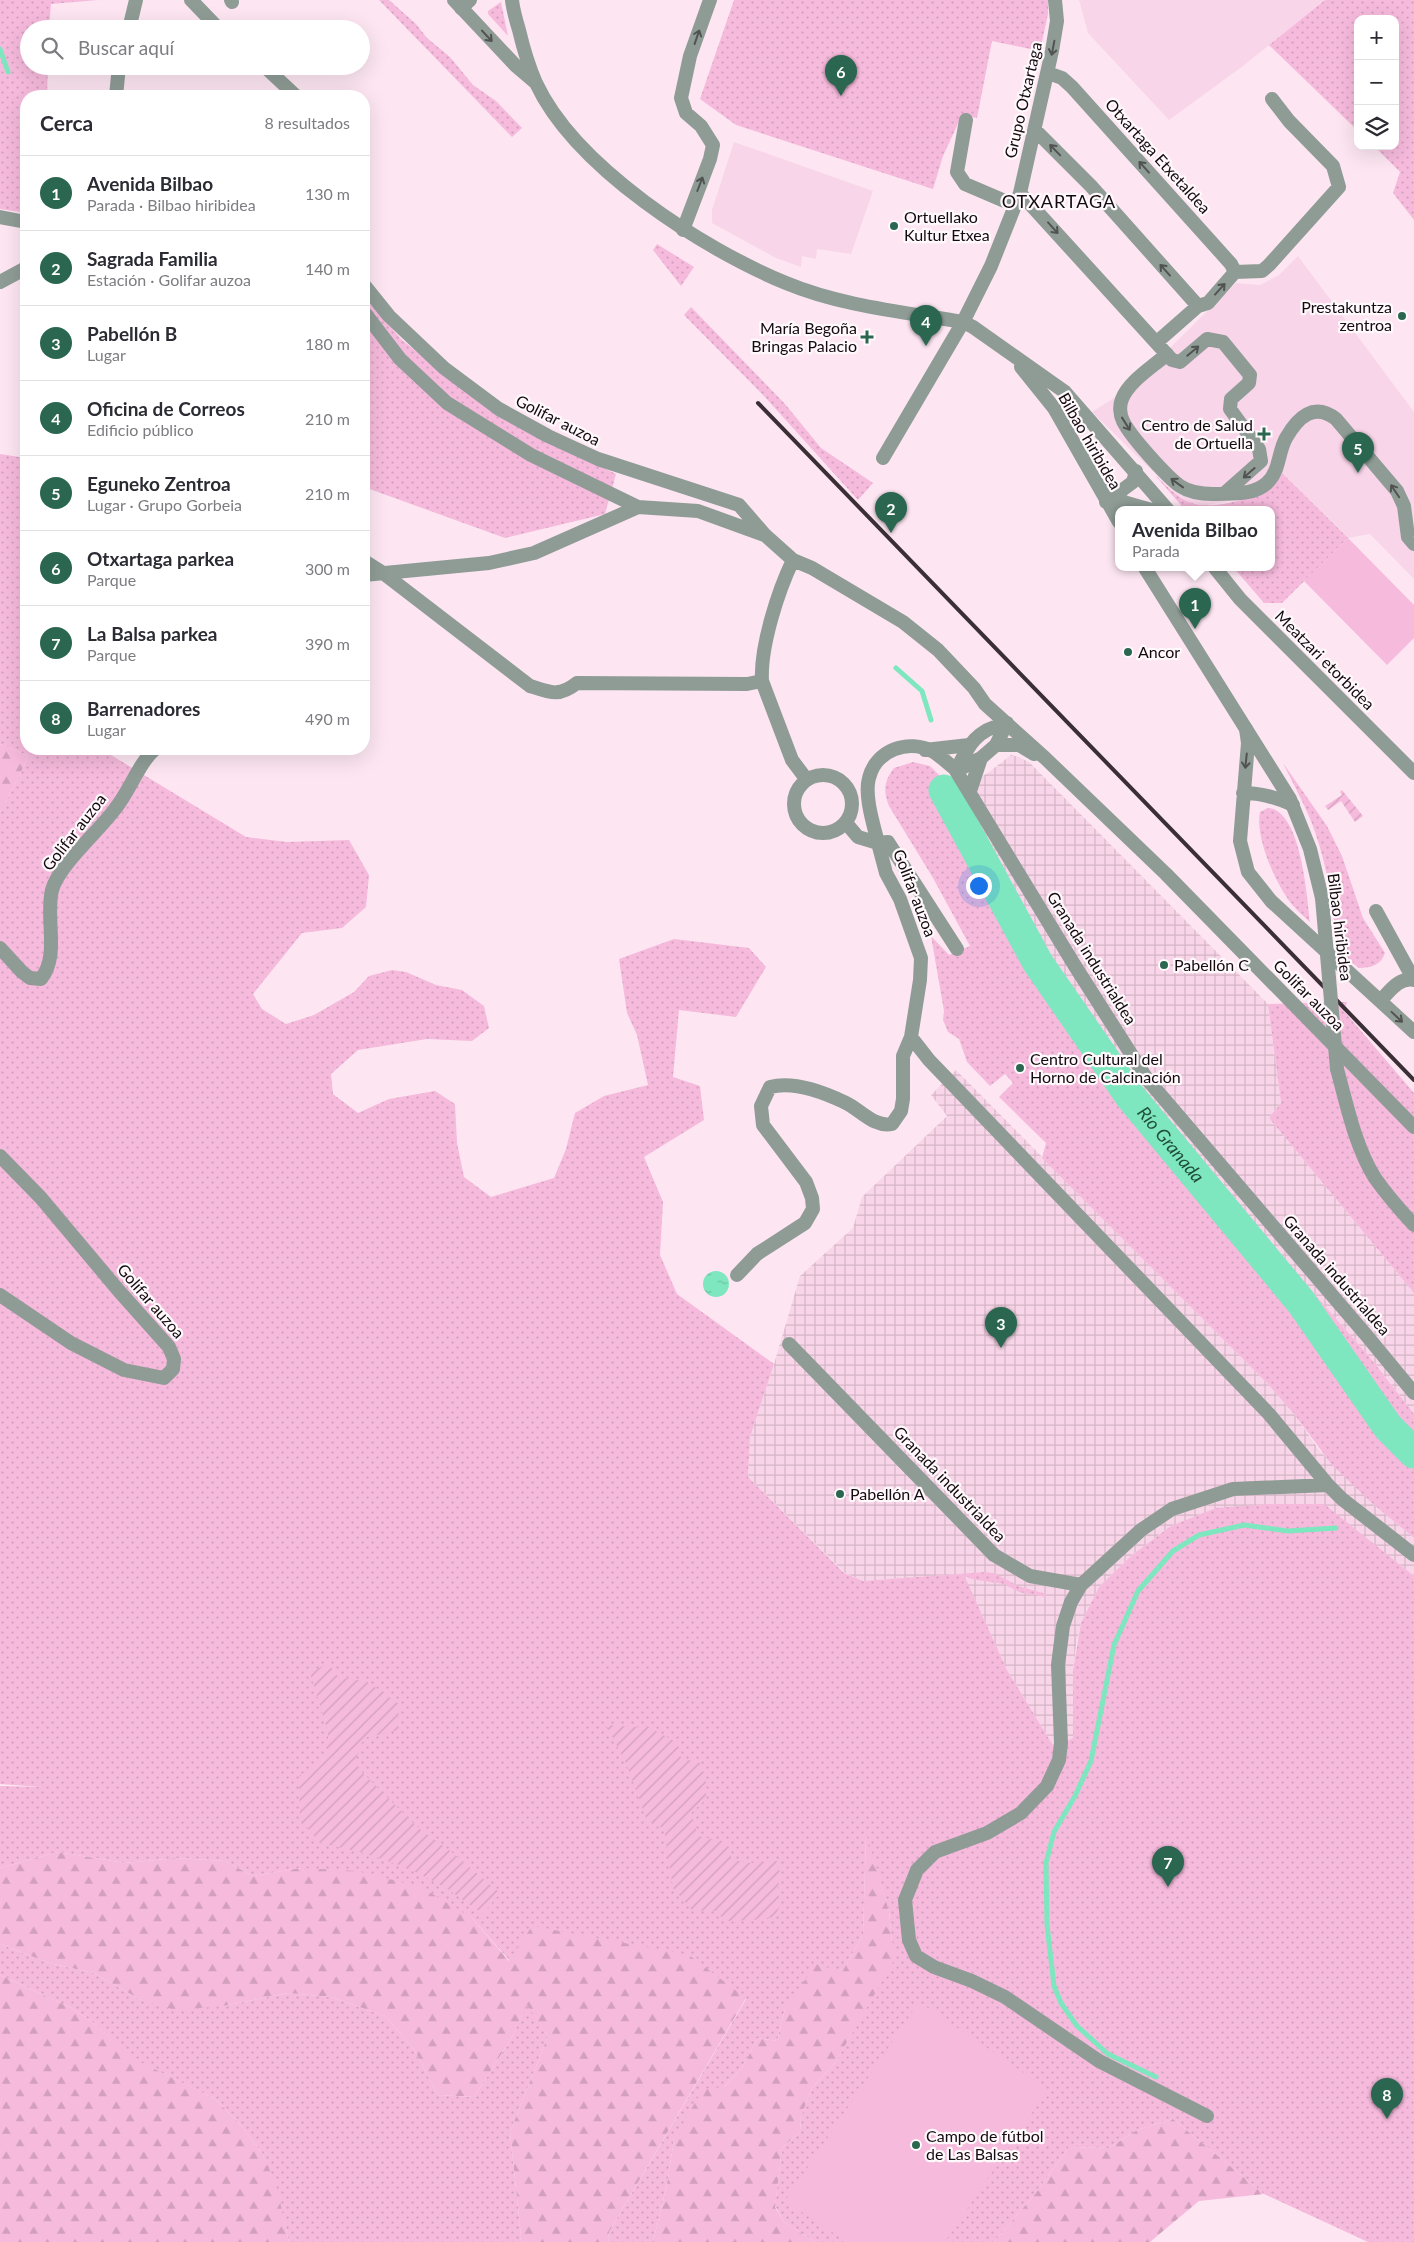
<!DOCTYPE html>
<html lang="es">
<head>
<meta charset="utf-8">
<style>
	body { margin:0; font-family:Lato,sans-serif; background:#f2f2f3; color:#2b2b33 }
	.controls { position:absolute; right:15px; top:15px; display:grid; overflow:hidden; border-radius:10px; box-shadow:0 5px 20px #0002 }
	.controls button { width:45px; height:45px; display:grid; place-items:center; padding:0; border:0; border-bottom:1px solid #e1e1e2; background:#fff; color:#2b2b33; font:25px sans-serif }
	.you { position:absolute; left:978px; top:885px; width:18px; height:18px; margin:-12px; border:4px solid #fff; border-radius:50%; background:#1a73e8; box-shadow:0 0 0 8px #1a73e833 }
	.badge { display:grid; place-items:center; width:32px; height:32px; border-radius:50%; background:#2a6650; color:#fff; font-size:16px; font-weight:700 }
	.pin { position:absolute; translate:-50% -41px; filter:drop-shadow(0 1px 2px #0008) }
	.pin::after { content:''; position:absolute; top:26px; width:18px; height:15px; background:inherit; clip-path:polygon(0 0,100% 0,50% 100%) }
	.popup { position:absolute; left:1115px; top:506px; width:160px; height:65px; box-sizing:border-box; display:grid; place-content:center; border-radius:10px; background:#fff; filter:drop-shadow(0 1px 4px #0005); font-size:16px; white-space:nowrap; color:#7c7c81 }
	.popup b { font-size:19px; color:#2b2b33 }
	.popup::after { content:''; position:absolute; left:50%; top:100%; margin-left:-10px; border:10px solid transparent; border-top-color:#fff }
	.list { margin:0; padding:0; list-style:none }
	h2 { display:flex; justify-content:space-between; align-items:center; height:65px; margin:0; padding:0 20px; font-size:21px }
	h2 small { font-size:16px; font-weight:400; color:#7c7c81 }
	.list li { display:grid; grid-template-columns:32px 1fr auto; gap:15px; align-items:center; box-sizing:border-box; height:75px; padding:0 20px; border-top:1px solid #e1e1e2 }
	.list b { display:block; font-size:19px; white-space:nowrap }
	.list p { margin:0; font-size:16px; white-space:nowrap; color:#7c7c81 }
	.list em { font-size:16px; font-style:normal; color:#7c7c81 }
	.icon { flex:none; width:28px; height:28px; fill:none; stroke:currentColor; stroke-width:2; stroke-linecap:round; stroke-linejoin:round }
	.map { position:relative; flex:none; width:1414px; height:2242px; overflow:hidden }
	.search { position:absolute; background:#fff; box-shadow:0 5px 20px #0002; left:20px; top:20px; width:350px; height:55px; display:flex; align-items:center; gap:12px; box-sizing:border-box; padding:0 18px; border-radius:28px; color:#7c7c81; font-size:19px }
	.panel { position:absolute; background:#fff; box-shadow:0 5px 20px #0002; left:20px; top:90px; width:350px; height:665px; border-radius:20px }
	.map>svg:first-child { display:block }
	.built { fill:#f8d5e8 }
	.industrial { fill:url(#industrial-grid) }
	.grass { fill:url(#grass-dots) }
	.forest { fill:url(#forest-firs) }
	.garden { fill:url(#garden-furrows) }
	.pitch { fill:#f6badc }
	.water { fill:url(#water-ripples) }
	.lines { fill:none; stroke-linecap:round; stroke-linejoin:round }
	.stream { stroke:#7ee7bf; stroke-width:5 }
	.river { stroke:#7ee7bf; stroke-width:31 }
	.minor { stroke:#8f9c96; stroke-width:14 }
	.tertiary { stroke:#8f9c96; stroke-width:14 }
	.rail { stroke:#3b2f36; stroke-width:4 }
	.tertiary-bridge { stroke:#8f9c96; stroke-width:14 }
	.oneway { stroke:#515352 }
	.poi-dot { fill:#2a6650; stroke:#fff9fc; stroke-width:2 }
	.labels { text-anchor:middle; stroke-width:4.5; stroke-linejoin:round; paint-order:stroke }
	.street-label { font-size:16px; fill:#130a0f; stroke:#fff9fc }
	.poi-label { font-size:16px; fill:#130a0f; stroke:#fff9fc; text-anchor:start }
	.neighbourhood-label { font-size:18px; letter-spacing:1px; fill:#130a0f; stroke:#fff9fc }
	.water-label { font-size:18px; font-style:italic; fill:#204e3d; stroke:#fff9fc }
</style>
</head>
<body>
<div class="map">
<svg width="1414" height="2242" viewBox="0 0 1414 2242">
	<defs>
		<pattern id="industrial-grid" width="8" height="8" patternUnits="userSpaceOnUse" patternTransform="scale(1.25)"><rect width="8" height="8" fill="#f8d5e8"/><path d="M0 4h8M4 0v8" fill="none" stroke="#d4b6c6"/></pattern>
		<pattern id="grass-dots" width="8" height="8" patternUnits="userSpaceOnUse" patternTransform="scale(1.25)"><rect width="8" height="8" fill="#f6badc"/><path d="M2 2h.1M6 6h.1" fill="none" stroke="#d29fbc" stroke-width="1.8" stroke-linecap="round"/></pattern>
		<pattern id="forest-firs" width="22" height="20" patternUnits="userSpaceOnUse" patternTransform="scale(1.25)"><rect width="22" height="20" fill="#f6badc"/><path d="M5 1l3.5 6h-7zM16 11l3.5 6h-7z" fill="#d29fbc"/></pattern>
		<pattern id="garden-furrows" width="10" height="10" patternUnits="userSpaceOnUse" patternTransform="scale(1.25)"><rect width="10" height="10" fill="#f6badc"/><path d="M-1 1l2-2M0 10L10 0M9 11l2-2" fill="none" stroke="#d29fbc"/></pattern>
		<pattern id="water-ripples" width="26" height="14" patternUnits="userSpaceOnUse" patternTransform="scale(1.25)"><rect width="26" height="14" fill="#7ee7bf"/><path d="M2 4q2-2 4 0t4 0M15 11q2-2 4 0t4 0" fill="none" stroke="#6cc5a3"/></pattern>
	</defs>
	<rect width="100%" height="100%" fill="#fde6f2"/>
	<path class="built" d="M1079,0H1325L1243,66L1169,120L1088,33Z
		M734,142L873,191L851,254L817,249L816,259L802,256L801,267L776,258L712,223V210Z
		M1298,256L1414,412V579L1370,534L1348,538L1282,473L1279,480L1268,489L1241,499L1206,505L1191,503L1175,493L1092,412L1128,389L1236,283L1260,285L1279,275Z"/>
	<path class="industrial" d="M1011,755L1019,757L1030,763L1268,1004L1281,1103L1269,1118L1414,1293V1414L1368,1355L1218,1185L1138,1089L1052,957L952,796L989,772Z
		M956,1070L1267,1383L1294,1414L1319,1450L1373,1504L1414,1538V1576L1323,1504L1171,1526L1132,1555L1099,1587L1081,1623L1076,1646L1073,1670V1738L1054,1747L1007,1670L963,1574L863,1581L845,1573L748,1477L750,1437L774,1364L800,1276L853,1228L862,1197L947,1116L931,1095Z"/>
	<path class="grass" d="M0,0H98L51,4L49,29H29V66H48L47,96H26V213L0,209Z
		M379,0H389L416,24L427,38L450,57L473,85L496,101L522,128L512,137Z
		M734,0H1048V14L1040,51L992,41L977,118L962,115L943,156L933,189L736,125L700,99Z
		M1325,0H1414V220L1393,193L1400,172L1374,146H1395V19H1358V131L1269,45Z
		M501,2L508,36L488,14V11Z
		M657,244L694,267L681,286L653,250Z
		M364,297L402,340L499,416L616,474L605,514L505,538L364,487Z
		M691,307L785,404L821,448L873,483L858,500L764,396L684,315Z
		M0,454L26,458V749H122L111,755L246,837L287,842L349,840L369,875L366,907L342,928L302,933L253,994L262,1009L286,1024L314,1015L354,992L369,976L392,970L406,972L436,985L462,990L484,1006L489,1028L472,1041L427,1039L358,1050L331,1074L333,1094L358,1113L389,1099L435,1091L455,1104L457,1143L464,1177L491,1197L554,1178L566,1149L575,1113L604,1096L648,1085L637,1035L627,1013L619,959L674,939L749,948L766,967L736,1017L679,1010L673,1077L700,1086L704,1120L644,1157L663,1202L660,1255L677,1294L774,1364L750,1437L748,1477L844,1573L863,1581L986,1572L996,1574L1018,1586L1046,1594V1597L1019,1592L1004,1584L971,1579L964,1575L1007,1670L1054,1747L1073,1738V1670L1081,1623L1099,1587L1132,1555L1171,1526L1216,1508L1269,1504H1324L1414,1576V2242H1368L1264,2194L1173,2119L1137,2130L1109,2148L1069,2147L1036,2193L994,2242H815L784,2222L775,2206L782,2148L801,2131L800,2119L812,2088L835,2063L896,1955L892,1942L889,1911L866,1836L863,1935L842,1972L785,2009L777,2041L758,2038L742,2068L674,2139L667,2184L653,2242H608L609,2232L746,1999L510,1961L472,1918L301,1868L253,1876L225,1861L177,1858L125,1863L58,1852L0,1868V1786L42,1787L0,1784V813L29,756L0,744Z
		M1282,473L1348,538L1282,603H1264L1234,568H1271V510H1185L1155,475C1166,485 1177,498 1192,503C1215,511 1271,496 1282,473Z
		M913,762L930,766L942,778L1052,957L1138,1089L1218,1185L1368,1355L1414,1414V1538L1373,1504L1332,1465L1294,1414L1267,1383L1042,1158L1046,1143L999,1097L1013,1083L1005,1074L990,1086L967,1062L959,1039L948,1032L943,1020L944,1011L931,936L949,955L970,946L933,878L889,806C883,791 884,781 894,768Z
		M1283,763L1327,826L1342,856L1363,918L1385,953C1381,965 1371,968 1359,968L1338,952C1333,912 1329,871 1315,832C1307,808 1294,786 1283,763Z
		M1268,808C1301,810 1307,896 1310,922C1301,914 1292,906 1286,896C1273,877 1255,835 1260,812Z
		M1347,1002L1344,1011L1414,1093V1293L1269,1118L1281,1103L1268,1004Z
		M0,1944L49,1963L94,1973L141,2000L223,2006L288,1993L331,1997L385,2016L414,2049L438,2095L474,2097L512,2037L527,2004L548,2036L510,2132L521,2236L520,2242H289L275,2184L262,2153L241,2125L215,2099L135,2060L92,2022L70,2007L0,1975Z"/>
	<path class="forest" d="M0,744L29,756L0,813Z
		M866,1833L889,1911L892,1942L897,1955L835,2063L812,2088L800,2119L801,2131L782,2148L775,2207L784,2222L815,2242H653L667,2184L674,2139L703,2089L724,2087L742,2068L758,2038L777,2041L785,2009L816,1964L842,1972L863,1935Z
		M58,1852L125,1863L177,1858L225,1861L253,1876L301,1868L357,1871L421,1887L472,1918L509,1961L532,1926L689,1955L746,1998L609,2232L608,2242H520L521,2236L510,2132L548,2036L527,2005L512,2037L474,2097L438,2095L414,2049L385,2016L331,1997L288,1993L223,2006L175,2010L141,2000L94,1973L49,1963L0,1944V1868Z
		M0,1975L70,2007L92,2022L136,2060L215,2099L241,2125L262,2153L276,2184L289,2242H0Z
		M1173,2119L1264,2194L1199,2201L1150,2242H994L1036,2193L1069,2147L1109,2148L1137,2130Z"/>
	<path class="garden" d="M1342,790L1363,816L1355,822L1341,801L1328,810L1325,806L1342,795L1340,792Z
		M328,1663L339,1678L366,1681L399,1704L398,1730L364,1738L354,1764L416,1826L454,1854L500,1893L483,1914L446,1888L408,1868L360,1852L320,1843L300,1819L299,1776L328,1754V1732L310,1673Z
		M606,1725L650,1728L676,1742L681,1758L700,1763L706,1783V1799L691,1813L698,1836L727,1842L732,1860L750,1863L777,1861L780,1873L778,1889L780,1906L774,1917L753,1920L726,1921L715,1911L692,1910L673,1888L664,1829L646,1818L626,1763Z"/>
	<path class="pitch" d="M1348,538L1414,605V638L1387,665L1304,581Z
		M919,2002L1048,2089L945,2242H847L785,2201Z"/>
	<path class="water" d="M703 1284a13 13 0 1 1 26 0a13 13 0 1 1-26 0Z"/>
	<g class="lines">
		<path class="stream" d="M0,49L8,72
			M896,668L922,691L931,720
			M1156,2077L1108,2054L1077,2026L1061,2003L1054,1986L1047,1925L1046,1863L1054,1832L1075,1796L1091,1761L1114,1645L1138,1591L1173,1551L1199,1535L1244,1525L1288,1531L1336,1528"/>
		<path class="river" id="s1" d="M944,790L1038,963L1130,1096L1301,1302L1388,1427L1414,1453"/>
		<path class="minor" d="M191,0L219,29
			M231,0L232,2
			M461,8L470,0
			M129,29L136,0
			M264,66L296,96
			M1048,73L1062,78L1072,87L1231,264L1235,272L1208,303L1198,306L1157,342
			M116,96L119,66
			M966,120L957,172L965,184L1014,205
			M1035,130L1091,186L1198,306
			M1020,193L1172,360L1180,362L1207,339L1223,342L1250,375L1249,383L1231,399L1230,409L1259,449L1261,461L1226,492
			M0,217L26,222
			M683,230L710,159L713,145L701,126L686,113L681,98L690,56L710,0
			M1235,272L1262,271L1269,265L1339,187L1333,166L1289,121L1272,99
			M0,282L26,268
			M364,285L389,316L444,368L499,409L548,436L598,459L739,505L765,535L793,560C778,591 760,647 762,681L747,684L577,683C559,697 551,693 530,686L383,573L364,561
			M364,312L400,359L447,403L531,455L638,507
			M1167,354C1153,367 1129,381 1122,399C1119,406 1120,415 1123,421C1130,436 1167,477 1180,486C1189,492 1203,494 1213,494C1231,493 1253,496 1267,483C1280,471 1278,452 1286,438C1298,417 1314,402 1336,419L1397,491L1404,506L1408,537L1414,544
			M883,458L963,322L991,266L1020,193L1052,51L1057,21L1055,0
			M793,560L812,568L903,622L938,650L974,688L985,704L1045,758L1166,874L1414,1127
			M364,575L489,563L534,553L638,507L698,511L764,535
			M762,681L792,760L807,780
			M1246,729L1248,743L1240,841L1248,872L1271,901L1414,1032
			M996,745H1019L1034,754
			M925,750L969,745
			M956,771C969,744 976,730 1007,723
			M956,771L981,758L996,745L1007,723
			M794 804a29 29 0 1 1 58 0a29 29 0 1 1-58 0Z
			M970,791L981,758
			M1243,793C1262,793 1276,797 1293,805
			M1376,911L1414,980
			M0,948L22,972L30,978L41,979C60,955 45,919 52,890C59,865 99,831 115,809C130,791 138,764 155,749
			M957,949L888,842L878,843C874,826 864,796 869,778C876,750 908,738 934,752C941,757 948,763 955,769L1075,966L1147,1079L1367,1336L1414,1393
			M1380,1001C1390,991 1399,977 1414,980
			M911,1037L929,1060L1269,1414L1328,1485L1342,1499L1414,1555
			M0,1156L41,1198L119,1291L169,1347L174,1359L173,1369L164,1378L124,1370L71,1343L0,1295
			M737,1275L757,1254L805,1223L813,1209L812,1198L806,1182L763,1125L761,1106L770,1087C793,1081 823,1092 844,1102C860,1109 874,1128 892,1124L901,1111L903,1099V1056L911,1037L920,980L921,958L900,899L886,873L878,843L858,837L846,823
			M789,1344L994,1555L1030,1576L1081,1585
			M1207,2116L1099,2061L1005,1997L972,1981L934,1967L916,1956L909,1940L905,1900L917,1870L935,1852L987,1833L1021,1813L1047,1786L1059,1760L1061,1743L1058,1665L1063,1626L1071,1602L1081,1585L1141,1530L1172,1509L1233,1489L1328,1485"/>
		<path class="tertiary" d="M454,0L516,66L536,83
			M512,0C513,10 516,20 519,30C523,47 529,67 536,83C575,167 703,249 786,283C841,306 904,312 963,322L973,327L1065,392L1168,510
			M1021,367L1054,408L1119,522
			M1104,486C1113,504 1135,504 1152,510
			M1106,502L1133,482L1136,471
			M1145,568L1290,799L1310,849L1322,898
			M1215,568L1240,599L1414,773
			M1337,1069C1347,1105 1355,1146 1375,1178C1387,1195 1400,1210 1414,1225"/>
		<path class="rail" d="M758,403L1414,1080"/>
		<path class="tertiary-bridge" d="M1322,898L1337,1069"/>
	</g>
	<defs><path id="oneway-shaft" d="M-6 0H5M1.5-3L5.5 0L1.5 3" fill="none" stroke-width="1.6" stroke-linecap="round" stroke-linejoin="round" transform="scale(1.25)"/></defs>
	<g class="oneway">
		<use href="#oneway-shaft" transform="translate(487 36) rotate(47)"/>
		<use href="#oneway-shaft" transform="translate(697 37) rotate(-71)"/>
		<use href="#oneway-shaft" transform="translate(1053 48) rotate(101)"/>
		<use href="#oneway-shaft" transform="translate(1055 150) rotate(-134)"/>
		<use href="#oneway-shaft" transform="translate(1144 167) rotate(-132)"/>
		<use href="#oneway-shaft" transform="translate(700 184) rotate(-69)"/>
		<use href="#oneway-shaft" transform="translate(1053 228) rotate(48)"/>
		<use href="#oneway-shaft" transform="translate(1165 270) rotate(-132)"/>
		<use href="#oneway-shaft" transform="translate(1220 289) rotate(-48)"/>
		<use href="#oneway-shaft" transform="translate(1193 351) rotate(-40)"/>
		<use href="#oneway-shaft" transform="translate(1126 424) rotate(58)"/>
		<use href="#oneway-shaft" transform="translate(1249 473) rotate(139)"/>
		<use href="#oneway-shaft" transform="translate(1177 483) rotate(-144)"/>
		<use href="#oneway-shaft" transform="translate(1395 491) rotate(-124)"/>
		<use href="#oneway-shaft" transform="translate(1246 761) rotate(96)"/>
		<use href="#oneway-shaft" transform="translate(1397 1017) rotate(43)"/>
	</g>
	<g class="poi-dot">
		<circle cx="894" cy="226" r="5"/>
		<circle cx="1402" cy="316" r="5"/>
		<path d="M864.5 329.5h5v5h5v5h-5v5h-5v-5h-5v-5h5z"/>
		<path d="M1261.5 426.5h5v5h5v5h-5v5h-5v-5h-5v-5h5z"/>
		<circle cx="1128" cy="652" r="5"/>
		<circle cx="1164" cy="965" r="5"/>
		<circle cx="1020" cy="1068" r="5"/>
		<circle cx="840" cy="1494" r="5"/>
		<circle cx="916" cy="2145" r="5"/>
	</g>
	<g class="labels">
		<g class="street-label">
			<text transform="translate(1023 100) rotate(-77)" y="6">Grupo Otxartaga</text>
			<text transform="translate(1158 156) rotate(48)" y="6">Otxartaga Etxetaldea</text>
			<text transform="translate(558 420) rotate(27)" y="6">Golifar auzoa</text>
			<text transform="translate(1090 441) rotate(60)" y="6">Bilbao hiribidea</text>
			<text transform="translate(1325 660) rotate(45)" y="6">Meatzari etorbidea</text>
			<text transform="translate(74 832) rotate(-52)" y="6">Golifar auzoa</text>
			<text transform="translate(915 893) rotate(69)" y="6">Golifar auzoa</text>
			<text transform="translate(1340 927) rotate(83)" y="6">Bilbao hiribidea</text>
			<text transform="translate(1092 958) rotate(58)" y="6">Granada industrialdea</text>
			<text transform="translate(1309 995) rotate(45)" y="6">Golifar auzoa</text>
			<text transform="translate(1337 1275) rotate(49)" y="6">Granada industrialdea</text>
			<text transform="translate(151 1301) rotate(49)" y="6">Golifar auzoa</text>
			<text transform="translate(950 1484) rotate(46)" y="6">Granada industrialdea</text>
		</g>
		<g class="poi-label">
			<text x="904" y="223">Ortuellako<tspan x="904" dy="18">Kultur Etxea</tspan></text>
			<text x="1392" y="313" text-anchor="end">Prestakuntza<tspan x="1392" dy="18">zentroa</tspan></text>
			<text x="857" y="334" text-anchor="end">María Begoña<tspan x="857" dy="18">Bringas Palacio</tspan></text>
			<text x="1253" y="431" text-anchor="end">Centro de Salud<tspan x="1253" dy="18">de Ortuella</tspan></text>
			<text x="1138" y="658">Ancor</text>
			<text x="1174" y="971">Pabellón C</text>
			<text x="1030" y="1065">Centro Cultural del<tspan x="1030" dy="18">Horno de Calcinación</tspan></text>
			<text x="850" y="1500">Pabellón A</text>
			<text x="926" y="2142">Campo de fútbol<tspan x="926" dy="18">de Las Balsas</tspan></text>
		</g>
		<g class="neighbourhood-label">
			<text x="1059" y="208">OTXARTAGA</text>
		</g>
		<g class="water-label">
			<text dy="6" stroke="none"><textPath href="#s1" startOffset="422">Río Granada</textPath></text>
		</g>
	</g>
</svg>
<div class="controls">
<button>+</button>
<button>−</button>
<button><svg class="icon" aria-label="layers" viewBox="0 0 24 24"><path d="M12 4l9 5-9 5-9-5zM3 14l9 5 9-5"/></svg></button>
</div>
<div class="you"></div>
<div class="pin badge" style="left:1195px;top:629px">1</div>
<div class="popup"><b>Avenida Bilbao</b>Parada</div>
<div class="pin badge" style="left:891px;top:533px">2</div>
<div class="pin badge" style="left:1001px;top:1348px">3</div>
<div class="pin badge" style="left:926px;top:346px">4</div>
<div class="pin badge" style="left:1358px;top:473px">5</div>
<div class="pin badge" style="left:841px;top:96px">6</div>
<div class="pin badge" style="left:1168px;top:1887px">7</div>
<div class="pin badge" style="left:1387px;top:2119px">8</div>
<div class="search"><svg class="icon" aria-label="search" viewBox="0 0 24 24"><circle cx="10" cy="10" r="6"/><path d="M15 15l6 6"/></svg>Buscar aquí</div>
<section class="panel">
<h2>Cerca<small>8 resultados</small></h2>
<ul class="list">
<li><span class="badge">1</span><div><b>Avenida Bilbao</b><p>Parada · Bilbao hiribidea</p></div><em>130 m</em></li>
<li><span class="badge">2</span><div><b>Sagrada Familia</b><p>Estación · Golifar auzoa</p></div><em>140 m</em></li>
<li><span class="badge">3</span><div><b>Pabellón B</b><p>Lugar</p></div><em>180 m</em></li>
<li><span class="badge">4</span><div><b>Oficina de Correos</b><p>Edificio público</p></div><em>210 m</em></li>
<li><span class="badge">5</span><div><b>Eguneko Zentroa</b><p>Lugar · Grupo Gorbeia</p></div><em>210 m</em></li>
<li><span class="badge">6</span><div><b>Otxartaga parkea</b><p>Parque</p></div><em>300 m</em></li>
<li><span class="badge">7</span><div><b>La Balsa parkea</b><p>Parque</p></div><em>390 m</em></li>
<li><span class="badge">8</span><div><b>Barrenadores</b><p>Lugar</p></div><em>490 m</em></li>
</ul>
</section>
</div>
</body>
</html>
